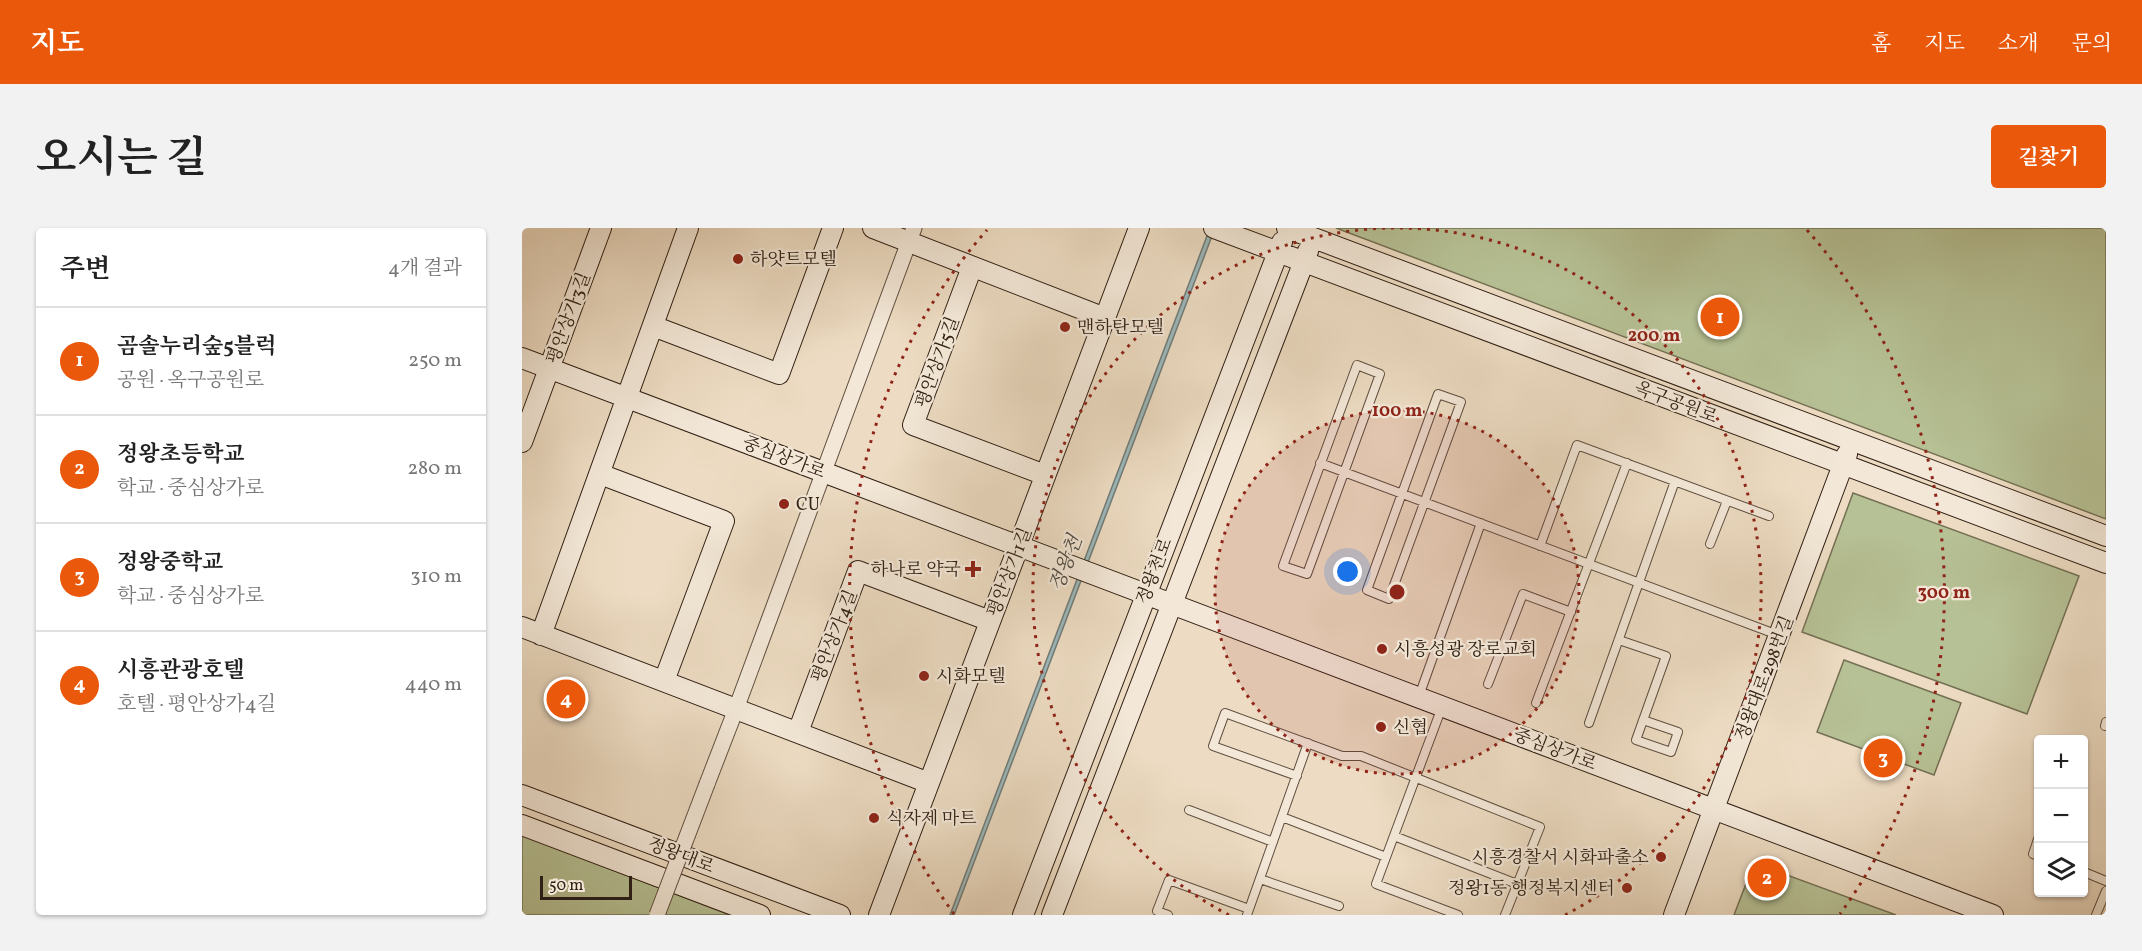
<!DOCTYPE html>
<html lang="ko">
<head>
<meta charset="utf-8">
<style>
	body { margin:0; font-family:Vollkorn,"Noto Serif KR",serif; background:#f2f2f2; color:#222 }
	.controls { position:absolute; right:18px; bottom:18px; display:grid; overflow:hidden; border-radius:6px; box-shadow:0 2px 4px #0004 }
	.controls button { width:54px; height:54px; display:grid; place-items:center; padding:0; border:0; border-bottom:2px solid #e0e0e0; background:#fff; color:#222; font:30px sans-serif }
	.scale { position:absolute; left:18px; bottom:15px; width:92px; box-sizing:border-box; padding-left:6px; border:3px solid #312014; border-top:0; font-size:16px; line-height:21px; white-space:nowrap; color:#312014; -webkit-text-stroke:4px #f3e8d8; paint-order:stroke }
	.you { position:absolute; left:826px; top:344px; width:21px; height:21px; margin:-15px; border:4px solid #fff; border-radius:50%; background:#1a73e8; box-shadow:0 0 0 9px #1a73e833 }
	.badge { display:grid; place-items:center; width:39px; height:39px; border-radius:50%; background:#ea580c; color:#fff; font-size:20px; font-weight:700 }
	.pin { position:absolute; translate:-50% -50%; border:3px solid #fff; box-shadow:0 2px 6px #0006 }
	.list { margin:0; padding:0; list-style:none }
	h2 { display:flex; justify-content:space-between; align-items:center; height:78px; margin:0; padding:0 24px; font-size:26px }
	h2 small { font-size:20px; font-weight:400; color:#767676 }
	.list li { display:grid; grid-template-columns:39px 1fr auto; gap:18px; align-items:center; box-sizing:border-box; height:108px; padding:0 24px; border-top:2px solid #e0e0e0 }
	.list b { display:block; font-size:22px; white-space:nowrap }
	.list p { margin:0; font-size:20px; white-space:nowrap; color:#767676 }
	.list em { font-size:20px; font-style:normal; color:#767676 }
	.icon { flex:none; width:33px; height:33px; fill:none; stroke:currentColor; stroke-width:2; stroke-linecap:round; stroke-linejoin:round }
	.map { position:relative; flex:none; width:1584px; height:687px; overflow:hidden; border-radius:6px }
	header { display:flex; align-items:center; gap:36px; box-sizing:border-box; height:84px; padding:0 30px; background:#ea580c; color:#fff }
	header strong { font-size:28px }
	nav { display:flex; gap:33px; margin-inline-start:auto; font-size:21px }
	.intro { display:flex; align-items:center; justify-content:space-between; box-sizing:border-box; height:144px; padding:0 36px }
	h1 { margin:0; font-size:42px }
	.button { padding:15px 27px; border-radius:6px; background:#ea580c; color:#fff; font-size:21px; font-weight:700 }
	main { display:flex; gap:36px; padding:0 36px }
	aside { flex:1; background:#fff; border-radius:6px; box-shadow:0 2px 4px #0004 }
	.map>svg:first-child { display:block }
	.green { fill:#b6c195; stroke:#747054; stroke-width:1.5 }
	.water { fill:#9cb9bc; stroke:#717c79; stroke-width:1.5 }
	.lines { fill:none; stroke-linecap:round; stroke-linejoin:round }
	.lane-casing { stroke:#604f40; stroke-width:10 }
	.street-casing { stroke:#604f40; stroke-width:17 }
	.secondary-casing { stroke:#312014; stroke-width:22 }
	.lane { stroke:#f3e8d8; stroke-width:8 }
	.street { stroke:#f3e8d8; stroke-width:15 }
	.secondary { stroke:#f3e8d8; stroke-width:20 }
	.street-bridge-casing { stroke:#604f40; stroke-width:17; stroke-linecap:butt }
	.street-bridge { stroke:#f3e8d8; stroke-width:15 }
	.ring { fill:none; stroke:#8f2418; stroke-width:3; stroke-dasharray:3 6 }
	.poi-dot { fill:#8f2418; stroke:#f3e8d8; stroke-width:2 }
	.labels { text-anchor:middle; stroke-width:4.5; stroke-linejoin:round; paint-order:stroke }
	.poi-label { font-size:18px; fill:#312014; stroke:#f3e8d8; text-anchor:start }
	.street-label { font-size:18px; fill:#312014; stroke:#f3e8d8 }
	.water-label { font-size:20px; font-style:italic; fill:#514e46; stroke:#f3e8d8 }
	.centre { fill:#8f2418; stroke:#f3e8d8; stroke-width:3 }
	.ring-label { font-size:18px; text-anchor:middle; font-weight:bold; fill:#8f2418; stroke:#f3e8d8; stroke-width:4.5; stroke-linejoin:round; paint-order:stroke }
</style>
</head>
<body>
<header>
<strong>지도</strong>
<nav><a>홈</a><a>지도</a><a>소개</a><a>문의</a></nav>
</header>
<div class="intro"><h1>오시는 길</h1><a class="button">길찾기</a></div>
<main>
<aside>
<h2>주변<small>4개 결과</small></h2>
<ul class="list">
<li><span class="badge">1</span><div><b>곰솔누리숲5블럭</b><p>공원 · 옥구공원로</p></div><em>250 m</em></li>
<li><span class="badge">2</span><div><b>정왕초등학교</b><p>학교 · 중심상가로</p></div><em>280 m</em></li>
<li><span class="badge">3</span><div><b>정왕중학교</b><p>학교 · 중심상가로</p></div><em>310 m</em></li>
<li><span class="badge">4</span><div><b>시흥관광호텔</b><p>호텔 · 평안상가4길</p></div><em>440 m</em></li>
</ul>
</aside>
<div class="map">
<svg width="1584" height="687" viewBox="0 0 1584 687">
	<rect width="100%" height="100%" fill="#eddcc3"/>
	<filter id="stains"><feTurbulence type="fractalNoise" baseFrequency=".00333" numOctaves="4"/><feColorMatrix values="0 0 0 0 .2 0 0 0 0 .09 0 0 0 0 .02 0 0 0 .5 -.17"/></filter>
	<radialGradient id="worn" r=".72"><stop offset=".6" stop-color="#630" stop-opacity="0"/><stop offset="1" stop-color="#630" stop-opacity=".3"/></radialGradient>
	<path class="green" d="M814,0H1584V291Z
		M1331,265L1557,348L1505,486L1280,404Z
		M1322,432L1439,475L1412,547L1295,504Z
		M0,607L208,687H0Z
		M1232,635L1374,687H1212Z"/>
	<path class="water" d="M688,0H693L432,687H428Z"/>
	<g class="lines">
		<g class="lane-casing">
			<path id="lane" d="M835,137L858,146L785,346L761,338Z
				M916,166L939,174L867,371L845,362Z
				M798,235L1256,407
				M1188,316L1205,273
				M1018,318L1055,217L1247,288
				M1097,412L1144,428L1114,512L1149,524L1156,504L1121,492
				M966,456L1001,366L1049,384
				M897,468L959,295
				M1014,475L1105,235
				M920,479L854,656L936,687
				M1067,495L1153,253
				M1583,498L1584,494
				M775,548L691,518L703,485L820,528H839L1018,599L983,687
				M667,582L751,614
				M760,589L864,629
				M872,608L995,656
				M1516,611L1511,626L1516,628
				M1562,644L1584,653
				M738,651L817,678
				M646,687L635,683L647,652L727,681
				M725,687L786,515
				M1574,687L1584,663"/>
		</g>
		<g class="street-casing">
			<path id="street" d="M185,556L214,481L392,0"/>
		</g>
		<g class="secondary-casing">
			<path id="secondary" d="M351,0L583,90
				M692,0L1584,335
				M765,0L1584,308
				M450,39L391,197L523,247
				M131,98L257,146L311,0
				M0,130L1471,687
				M0,214L79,0
				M78,246L202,293L142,453
				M0,399L407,555
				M19,407L166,0
				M276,504L336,343L468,393
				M0,567L318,687
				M0,597L238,687
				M357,687L617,0
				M501,687L760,14
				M530,687L786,23
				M1152,687L1325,226"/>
		</g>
		<use href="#lane" class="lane"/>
		<use href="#street" class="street"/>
		<use href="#secondary" class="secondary"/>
		<g class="street-bridge-casing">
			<path id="street-bridge" d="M135,687L185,556"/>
		</g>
		<use href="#street-bridge" class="street-bridge"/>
	</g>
	<circle cx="875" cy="364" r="182" fill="#8f2418" fill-opacity=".12"/>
	<g class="ring">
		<circle cx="875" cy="364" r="182"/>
		<path d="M707 687A364 364 0 0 1 872 0M878 0A364 364 0 0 1 1043 687"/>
		<path d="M432 686A547 547 0 0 1 465 2M1285 2A547 547 0 0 1 1318 686"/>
	</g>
	<g class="poi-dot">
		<circle cx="216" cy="31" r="6"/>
		<circle cx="543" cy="99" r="6"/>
		<circle cx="262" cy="276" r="6"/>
		<path d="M448 332h6v6h6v6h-6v6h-6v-6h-6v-6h6z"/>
		<circle cx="860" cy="421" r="6"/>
		<circle cx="402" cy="448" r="6"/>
		<circle cx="859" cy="499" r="6"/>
		<circle cx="352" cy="590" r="6"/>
		<circle cx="1139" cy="629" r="6"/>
		<circle cx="1105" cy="660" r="6"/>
	</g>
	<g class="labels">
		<g class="poi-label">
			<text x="228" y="37">하얏트모텔</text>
			<text x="555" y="105">맨하탄모텔</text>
			<text x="274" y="282">CU</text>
			<text x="439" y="347" text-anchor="end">하나로 약국</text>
			<text x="872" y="427">시흥성광 장로교회</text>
			<text x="414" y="454">시화모텔</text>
			<text x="871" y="505">신협</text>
			<text x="364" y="596">식자제 마트</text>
			<text x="1127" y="635" text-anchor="end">시흥경찰서 시화파출소</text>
			<text x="1093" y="666" text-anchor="end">정왕1동 행정복지센터</text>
		</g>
		<g class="street-label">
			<text transform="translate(46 90) rotate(-70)" y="6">평안상가3길</text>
			<text transform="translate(415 134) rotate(-70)" y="6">평안상가5길</text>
			<text transform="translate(1154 174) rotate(21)" y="6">옥구공원로</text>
			<text transform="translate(262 229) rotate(21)" y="6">중심상가로</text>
			<text transform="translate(632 343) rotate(-69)" y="6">정왕천로</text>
			<text transform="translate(487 344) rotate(-69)" y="6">평안상가1길</text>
			<text transform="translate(312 408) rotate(-69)" y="6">평안상가4길</text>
			<text transform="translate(1242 450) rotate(-69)" y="6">정왕대로298번길</text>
			<text transform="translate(1033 521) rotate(21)" y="6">중심상가로</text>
			<text transform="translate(159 627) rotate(21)" y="6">정왕대로</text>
		</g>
		<g class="water-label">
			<text transform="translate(543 335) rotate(-69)" y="7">정왕천</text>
		</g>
	</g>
	<circle cx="875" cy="364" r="9" class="centre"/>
	<g class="ring-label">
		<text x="1132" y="113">200 m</text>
		<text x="875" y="188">100 m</text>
		<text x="1422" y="370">300 m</text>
	</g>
	<rect width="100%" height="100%" filter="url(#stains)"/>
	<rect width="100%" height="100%" fill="url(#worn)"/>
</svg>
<div class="controls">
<button>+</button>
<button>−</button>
<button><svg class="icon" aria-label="layers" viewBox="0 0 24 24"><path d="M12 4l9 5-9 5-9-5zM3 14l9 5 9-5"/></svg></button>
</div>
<div class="scale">50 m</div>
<div class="you"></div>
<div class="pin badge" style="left:1198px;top:89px">1</div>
<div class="pin badge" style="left:1245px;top:650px">2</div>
<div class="pin badge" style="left:1361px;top:530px">3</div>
<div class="pin badge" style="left:44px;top:471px">4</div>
</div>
</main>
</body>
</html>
